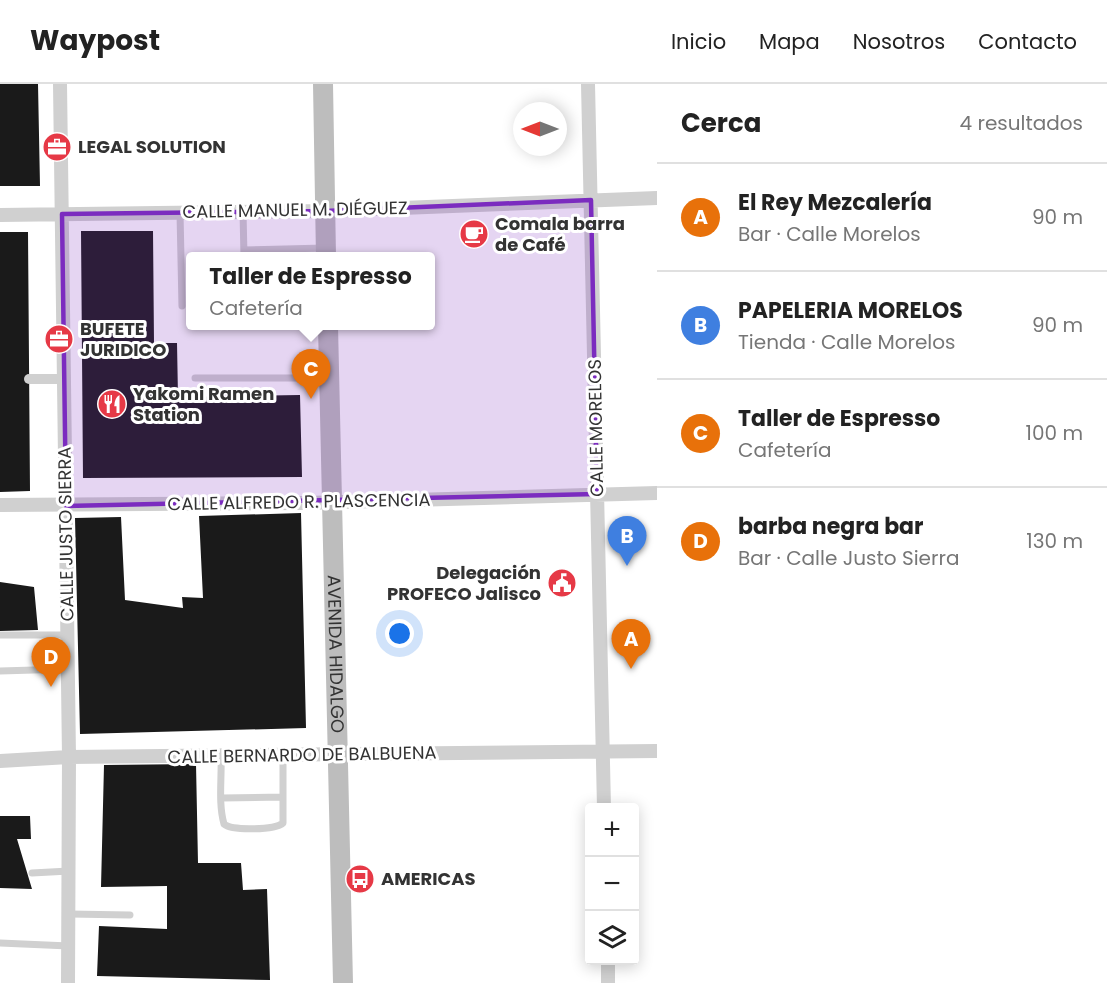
<!DOCTYPE html>
<html lang="es">
<head>
<meta charset="utf-8">
<style>
	body { margin:0; font-family:Poppins,sans-serif; background:#f6f6f6; color:#222 }
	.controls { position:absolute; right:18px; bottom:18px; display:grid; overflow:hidden; border-radius:6px; box-shadow:0 3px 15px #0003 }
	.controls button { width:54px; height:54px; display:grid; place-items:center; padding:0; border:0; border-bottom:2px solid #e0e0e0; background:#fff; color:#222; font:30px sans-serif }
	.compass { position:absolute; left:513px; top:18px; width:54px; height:54px; border-radius:50%; background:#fff; box-shadow:0 3px 15px #0003; rotate:270deg }
	.you { position:absolute; left:400px; top:550px; width:21px; height:21px; margin:-15px; border:4px solid #fff; border-radius:50%; background:#1a73e8; box-shadow:0 0 0 9px #1a73e833 }
	.badge { display:grid; place-items:center; width:39px; height:39px; border-radius:50%; background:#e63946; color:#fff; font-size:20px; font-weight:700 }
	.pin { position:absolute; translate:-50% -50px; filter:drop-shadow(0 2px 3px #0008) }
	.pin::after { content:''; position:absolute; top:32px; width:21px; height:18px; background:inherit; clip-path:polygon(0 0,100% 0,50% 100%) }
	.popup { position:absolute; left:186px; top:168px; width:249px; height:78px; box-sizing:border-box; display:grid; place-content:center; border-radius:6px; background:#fff; filter:drop-shadow(0 2px 4px #0005); font-size:20px; white-space:nowrap; color:#767676 }
	.popup b { font-size:22px; color:#222 }
	.popup::after { content:''; position:absolute; left:50%; top:100%; margin-left:-12px; border:12px solid transparent; border-top-color:#fff }
	.list { margin:0; padding:0; list-style:none }
	h2 { display:flex; justify-content:space-between; align-items:center; height:78px; margin:0; padding:0 24px; font-size:26px }
	h2 small { font-size:20px; font-weight:400; color:#767676 }
	.list li { display:grid; grid-template-columns:39px 1fr auto; gap:18px; align-items:center; box-sizing:border-box; height:108px; padding:0 24px; border-top:2px solid #e0e0e0 }
	.list b { display:block; font-size:22px; white-space:nowrap }
	.list p { margin:0; font-size:20px; white-space:nowrap; color:#767676 }
	.list em { font-size:20px; font-style:normal; color:#767676 }
	.icon { flex:none; width:33px; height:33px; fill:none; stroke:currentColor; stroke-width:2; stroke-linecap:round; stroke-linejoin:round }
	.map { position:relative; flex:none; width:657px; height:899px; overflow:hidden }
	header { display:flex; align-items:center; gap:36px; box-sizing:border-box; height:84px; padding:0 30px; background:#fff; border-bottom:2px solid #e0e0e0 }
	header strong { font-size:28px }
	nav { display:flex; gap:33px; margin-inline-start:auto; font-size:21px }
	main { display:flex }
	aside { flex:1; background:#fff }
	.map>svg:first-child { display:block }
	.building { fill:#1a1a1a }
	.lines { fill:none; stroke-linecap:round; stroke-linejoin:round }
	.service { stroke:#d0d0d0; stroke-width:7 }
	.pedestrian { stroke:#d0d0d0; stroke-width:10 }
	.minor { stroke:#d0d0d0; stroke-width:14 }
	.secondary { stroke:#bdbdbd; stroke-width:20 }
	.marked { fill:#7b2cbf; fill-opacity:0.2; stroke:#7b2cbf; stroke-width:4.5; stroke-linejoin:round }
	.labels { text-anchor:middle; stroke-width:6; stroke-linejoin:round; paint-order:stroke }
	.poi-label { font-size:18px; font-weight:bold; fill:#333; stroke:#fff; text-anchor:start }
	.street-label { font-size:18px; fill:#333; stroke:#fff }
</style>
</head>
<body>
<header>
<strong>Waypost</strong>
<nav><a>Inicio</a><a>Mapa</a><a>Nosotros</a><a>Contacto</a></nav>
</header>
<main>
<div class="map">
<svg width="657" height="899" viewBox="0 0 657 899">
	<rect width="100%" height="100%" fill="#fff"/>
	<path class="building" d="M0,0H38L40,102H0Z
		M81,147H153L154,259H177L178,313L300,311L302,393L83,394Z
		M0,148H28L30,407L0,408Z
		M301,429L306,644L80,650L75,434L121,433L125,516L183,524L182,513L203,514L199,432Z
		M0,498L34,503L38,546L0,547Z
		M196,680L198,779H241L243,806L267,805L270,896L97,892L99,842L167,845V802L101,803L104,681Z
		M0,732H30L31,755H17L32,805L0,804Z"/>
	<g class="lines">
		<path class="service" d="M243,128L244,172
			M180,129L182,222
			M244,166L325,164
			M195,294H327
			M0,551H67
			M0,587L68,585
			M221,672C222,694 218,719 224,740C232,747 275,746 283,739V713L222,714
			M283,672V713
			M32,789L69,787
			M69,830L130,831
			M0,859L69,862"/>
		<path class="pedestrian" d="M29,295H63"/>
		<path class="minor" d="M60,0L69,673L68,899
			M588,0L604,724
			M0,131L325,127L657,114
			M0,421L306,419L657,409
			M0,677L69,673L657,667
			M608,876V899"/>
		<g class="secondary">
			<path d="M323,0L326,172"/>
			<path id="s1" d="M328,242L343,899"/>
		</g>
	</g>
	<path class="marked" d="M591,116L597,410L66,422L62,130L325,127Z"/>
	<defs>
		<g id="office-disc" transform="scale(1.5)"><circle r="9.5" fill="#e63946" stroke="#fff"/><path d="M-6-3h4V-5.5h4V-3h4V5H-6ZM-1-4.5V-3h2v-1.5ZM-6 0V1H6V0Z" fill="#fff"/></g>
		<g id="cafe-disc" transform="scale(1.5)"><circle r="9.5" fill="#e63946" stroke="#fff"/><path d="M-5.5-4.5H6V0H3Q3 3.5 0 3.5H-2.5Q-5.5 3.5-5.5 0ZM3-3.2v2h1.7v-2ZM-6 4.5H4V6H-6Z" fill="#fff"/></g>
		<g id="restaurant-disc" transform="scale(1.5)"><circle r="9.5" fill="#e63946" stroke="#fff"/><path d="M-5-6h1v4h1v-4h1v4h1v-4h1v5L-1.5 .5V6h-2V.5L-5-1ZM5-6V6H3V1.5H1.5Q1.5-4 5-6Z" fill="#fff"/></g>
		<g id="civic-disc" transform="scale(1.5)"><circle r="9.5" fill="#e63946" stroke="#fff"/><path d="M-.6-6.5H3V-4.5H.6V-3L4-1V1h2V6H-6V1h2V-1L-.6-3ZM-1.2 2.5V6h2.4V2.5Z" fill="#fff"/></g>
		<g id="bus-disc" transform="scale(1.5)"><circle r="9.5" fill="#e63946" stroke="#fff"/><path d="M-5-6H5V4H4V6H2V4H-2V6H-4V4H-5ZM-3.5-4V0h7V-4ZM-3.5 1.2v1.5H-2V1.2ZM2 1.2v1.5H3.5V1.2Z" fill="#fff"/></g>
	</defs>
	<g fill-rule="evenodd">
		<use href="#office-disc" x="57" y="63"/>
		<use href="#cafe-disc" x="474" y="150"/>
		<use href="#office-disc" x="59" y="255"/>
		<use href="#restaurant-disc" x="112" y="320"/>
		<use href="#civic-disc" x="562" y="499"/>
		<use href="#bus-disc" x="360" y="795"/>
	</g>
	<g class="labels">
		<g class="poi-label">
			<text x="78" y="69">LEGAL SOLUTION</text>
			<text x="495" y="146">Comala barra<tspan x="495" dy="21">de Café</tspan></text>
			<text x="80" y="251">BUFETE<tspan x="80" dy="21">JURIDICO</tspan></text>
			<text x="133" y="316">Yakomi Ramen<tspan x="133" dy="21">Station</tspan></text>
			<text x="541" y="495" text-anchor="end">Delegación<tspan x="541" dy="21">PROFECO Jalisco</tspan></text>
			<text x="381" y="801">AMERICAS</text>
		</g>
		<g class="street-label">
			<text transform="translate(295 126) rotate(-1)" y="6">CALLE MANUEL M. DIÉGUEZ</text>
			<text transform="translate(596 344) rotate(-91)" y="6">CALLE MORELOS</text>
			<text transform="translate(299 418) rotate(-1)" y="6">CALLE ALFREDO R. PLASCENCIA</text>
			<text transform="translate(66 450) rotate(-91)" y="6">CALLE JUSTO SIERRA</text>
			<text dy="6" stroke="none"><textPath href="#s1" startOffset="328">AVENIDA HIDALGO</textPath></text>
			<text transform="translate(302 671) rotate(-1)" y="6">CALLE BERNARDO DE BALBUENA</text>
		</g>
	</g>
</svg>
<div class="controls">
<button>+</button>
<button>−</button>
<button><svg class="icon" aria-label="layers" viewBox="0 0 24 24"><path d="M12 4l9 5-9 5-9-5zM3 14l9 5 9-5"/></svg></button>
</div>
<svg class="compass" viewBox="-18 -18 36 36"><path d="M0-13l5 13h-10z" fill="#e53935"/><path d="M0 13l5-13h-10z" fill="#767676"/></svg>
<div class="you"></div>
<div class="pin badge" style="left:631px;top:585px;background:#e8710a">A</div>
<div class="pin badge" style="left:627px;top:482px;background:#3f7fe0">B</div>
<div class="pin badge" style="left:311px;top:315px;background:#e8710a">C</div>
<div class="popup"><b>Taller de Espresso</b>Cafetería</div>
<div class="pin badge" style="left:51px;top:603px;background:#e8710a">D</div>
</div>
<aside>
<h2>Cerca<small>4 resultados</small></h2>
<ul class="list">
<li><span class="badge" style="background:#e8710a">A</span><div><b>El Rey Mezcalería</b><p>Bar · Calle Morelos</p></div><em>90 m</em></li>
<li><span class="badge" style="background:#3f7fe0">B</span><div><b>PAPELERIA MORELOS</b><p>Tienda · Calle Morelos</p></div><em>90 m</em></li>
<li><span class="badge" style="background:#e8710a">C</span><div><b>Taller de Espresso</b><p>Cafetería</p></div><em>100 m</em></li>
<li><span class="badge" style="background:#e8710a">D</span><div><b>barba negra bar</b><p>Bar · Calle Justo Sierra</p></div><em>130 m</em></li>
</ul>
</aside>
</main>
</body>
</html>
